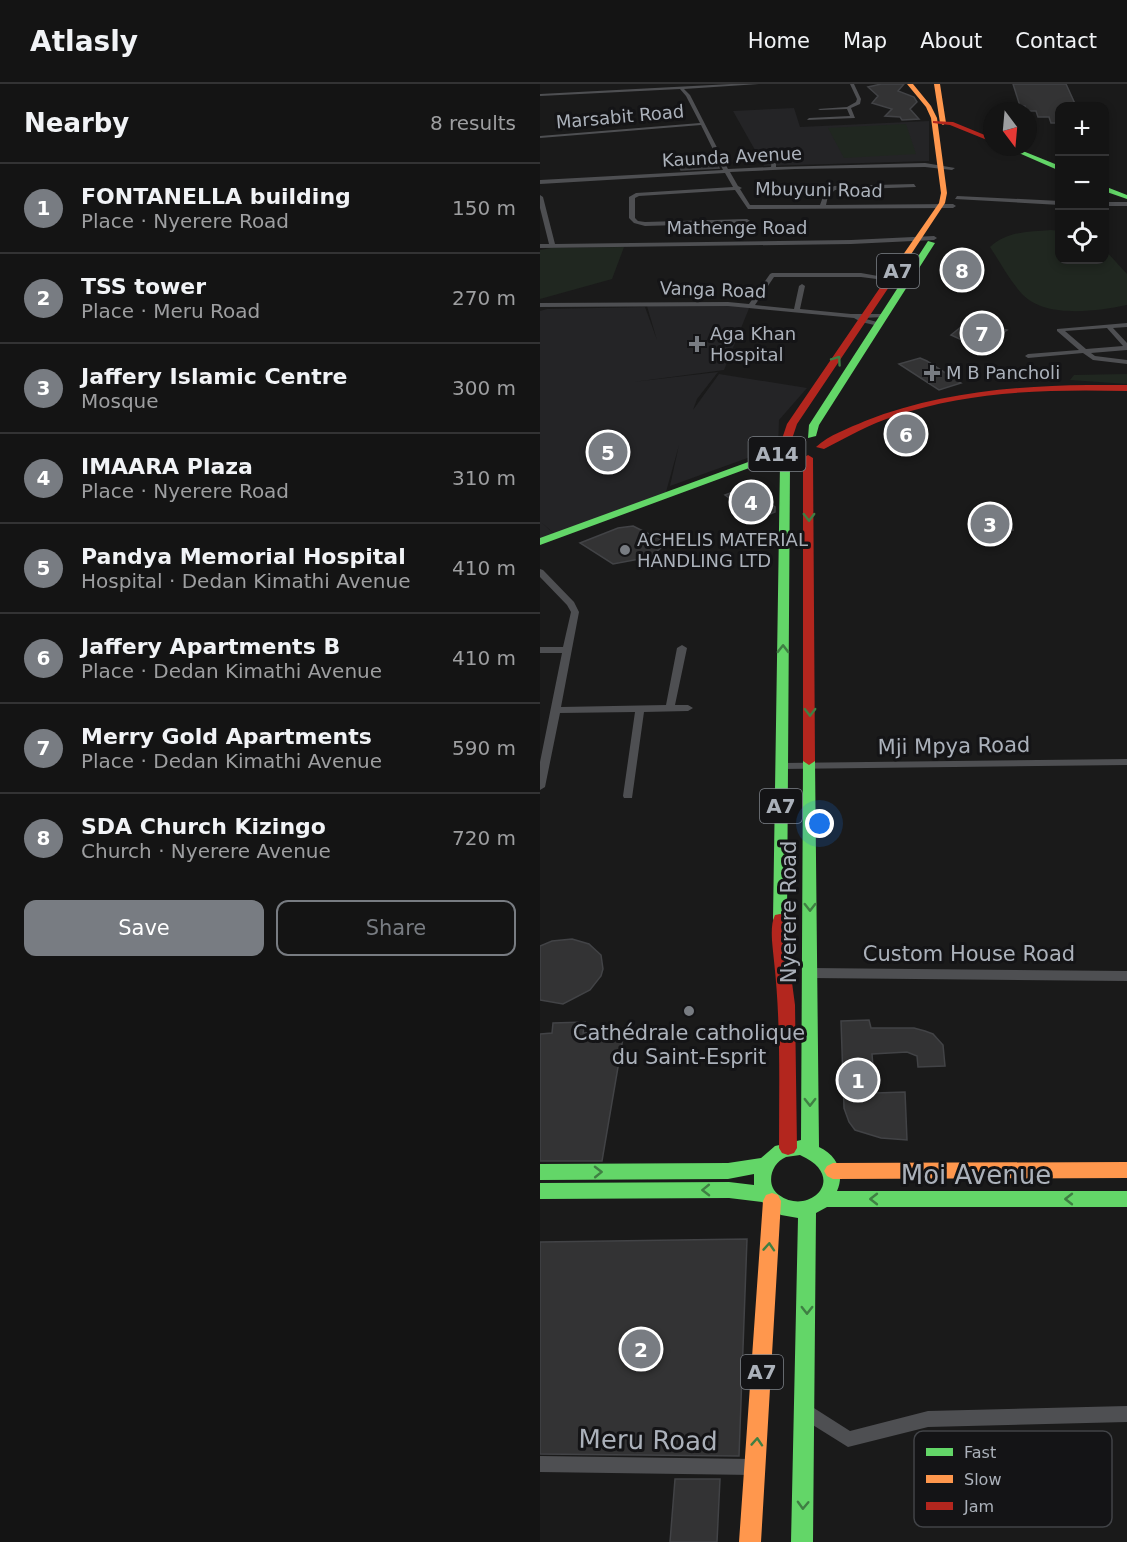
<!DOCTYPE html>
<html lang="en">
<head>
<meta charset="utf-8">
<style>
	body { margin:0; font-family:"DejaVu Sans",sans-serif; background:#212122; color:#f1f3f6 }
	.controls { position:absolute; right:18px; top:18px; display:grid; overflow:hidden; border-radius:12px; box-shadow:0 3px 9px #0003 }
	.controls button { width:54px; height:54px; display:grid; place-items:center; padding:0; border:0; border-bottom:2px solid #333334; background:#141414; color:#f1f3f6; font:30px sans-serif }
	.compass { position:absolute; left:443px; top:18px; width:54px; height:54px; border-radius:50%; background:#141414; box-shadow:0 3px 9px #0003; rotate:164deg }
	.you { position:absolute; left:280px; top:740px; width:21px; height:21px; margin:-15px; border:4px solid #fff; border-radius:50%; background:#1a73e8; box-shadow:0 0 0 9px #1a73e833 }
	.badge { display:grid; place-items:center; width:39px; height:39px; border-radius:50%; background:#787c82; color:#fff; font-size:20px; font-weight:700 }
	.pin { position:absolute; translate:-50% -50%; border:3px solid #fff; box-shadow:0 2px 6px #0006 }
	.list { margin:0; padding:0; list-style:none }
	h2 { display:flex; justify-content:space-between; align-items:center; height:78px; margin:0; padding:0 24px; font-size:26px }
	h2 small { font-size:20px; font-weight:400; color:#9d9ea0 }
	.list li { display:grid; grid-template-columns:39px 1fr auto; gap:18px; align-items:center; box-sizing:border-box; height:90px; padding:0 24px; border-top:2px solid #333334 }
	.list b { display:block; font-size:22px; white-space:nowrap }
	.list p { margin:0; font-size:20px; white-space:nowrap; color:#9d9ea0 }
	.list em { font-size:20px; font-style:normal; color:#9d9ea0 }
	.actions { display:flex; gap:12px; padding:18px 24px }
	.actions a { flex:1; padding:14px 0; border:2px solid #787c82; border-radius:12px; text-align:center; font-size:21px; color:#787c82 }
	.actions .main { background:#787c82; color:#fff }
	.icon { flex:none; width:33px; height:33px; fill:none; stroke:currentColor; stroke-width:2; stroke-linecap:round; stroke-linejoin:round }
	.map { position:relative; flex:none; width:587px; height:1458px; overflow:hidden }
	header { display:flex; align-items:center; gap:36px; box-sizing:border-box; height:84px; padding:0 30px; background:#141414; border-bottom:2px solid #333334 }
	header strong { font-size:28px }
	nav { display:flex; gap:33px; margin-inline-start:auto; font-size:21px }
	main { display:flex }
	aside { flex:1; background:#141414 }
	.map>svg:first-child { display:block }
	.built { fill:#242426 }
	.green { fill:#202720 }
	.building { fill:#333334; stroke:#424346; stroke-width:1.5 }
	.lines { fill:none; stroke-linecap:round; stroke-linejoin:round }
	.street { fill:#4e4f52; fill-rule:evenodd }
	.fast { fill:#63d668; fill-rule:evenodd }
	.slow { fill:#ff974d; fill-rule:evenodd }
	.jam { fill:#b3261e; fill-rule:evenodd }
	.oneway { stroke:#3f7f43 }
	.poi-dot { fill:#787c82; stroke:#141416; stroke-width:2 }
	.labels { text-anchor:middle; stroke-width:6; stroke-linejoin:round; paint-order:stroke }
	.far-street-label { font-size:18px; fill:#abb1ba; stroke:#141416 }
	.far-poi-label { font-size:18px; fill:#abb1ba; stroke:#141416; text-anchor:start }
	.shield { fill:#141416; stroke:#7e8289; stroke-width:1.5 }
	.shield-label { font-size:20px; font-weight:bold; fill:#abb1ba }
	.street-label { font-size:21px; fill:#abb1ba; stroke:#141416 }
	.poi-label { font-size:21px; fill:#abb1ba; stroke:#141416 }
	.near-street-label { font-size:26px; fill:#abb1ba; stroke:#141416 }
	.key { fill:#141416; stroke:#414347; stroke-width:1.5 }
	.key-label { font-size:16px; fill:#abb1ba }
</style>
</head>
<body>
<header>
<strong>Atlasly</strong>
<nav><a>Home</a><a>Map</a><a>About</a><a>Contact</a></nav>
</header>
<main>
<aside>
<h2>Nearby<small>8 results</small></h2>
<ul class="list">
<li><span class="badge">1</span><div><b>FONTANELLA building</b><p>Place · Nyerere Road</p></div><em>150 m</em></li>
<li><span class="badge">2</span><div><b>TSS tower</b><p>Place · Meru Road</p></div><em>270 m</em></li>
<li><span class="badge">3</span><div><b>Jaffery Islamic Centre</b><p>Mosque</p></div><em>300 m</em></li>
<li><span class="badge">4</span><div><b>IMAARA Plaza</b><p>Place · Nyerere Road</p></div><em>310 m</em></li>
<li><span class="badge">5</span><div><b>Pandya Memorial Hospital</b><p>Hospital · Dedan Kimathi Avenue</p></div><em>410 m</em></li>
<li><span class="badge">6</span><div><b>Jaffery Apartments B</b><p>Place · Dedan Kimathi Avenue</p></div><em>410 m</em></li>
<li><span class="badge">7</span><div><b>Merry Gold Apartments</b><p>Place · Dedan Kimathi Avenue</p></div><em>590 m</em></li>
<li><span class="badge">8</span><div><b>SDA Church Kizingo</b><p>Church · Nyerere Avenue</p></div><em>720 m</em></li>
</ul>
<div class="actions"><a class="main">Save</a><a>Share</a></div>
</aside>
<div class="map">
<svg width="587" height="1458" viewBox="0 0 587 1458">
	<rect width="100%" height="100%" fill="#1a1a1a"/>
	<path class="built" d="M254,24L260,43L389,37V77L224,82L193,27Z
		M107,222H210L184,286L93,298L178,288L157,315L153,326L179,290L267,304L239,336L238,363L130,402L139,361L126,408L15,450L2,439L14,450L0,455V227L7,225L105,223L117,256Z"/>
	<path class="green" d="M366,40L376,70L304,74L288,44Z
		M511,146L519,147L520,176H564L565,166L587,190V221C557,227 506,235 482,210C470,197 460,178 450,163C467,147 489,148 511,146Z
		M84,163L72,195L0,215V166L11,164Z
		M587,290V300L530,296L534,291Z"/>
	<path class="building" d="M341,0H364L358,7L374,13L377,18L370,25L379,35L362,36L360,33L345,32L352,25L332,19L338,12L328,3Z
		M473,0H526L536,22H519V39H511L509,33H498L496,27H486L485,22H480Z
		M174,72L179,84L141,86L136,75Z
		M440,239L467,246L456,254L439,250L426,258L411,251L421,243Z
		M380,274L387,277L421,299L399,306L359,280Z
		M206,403L235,423V428L218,435L185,411Z
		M469,430L473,446H440L437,431Z
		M93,442L127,459L110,473L73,480L40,459L78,444Z
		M32,855L49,860L61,871L63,885L61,892L50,906L23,920L0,916V862L12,857Z
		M329,936L331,944H374L385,947L393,950L403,961L405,982L378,983L377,972L367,968L332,970L335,1009L365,1008L367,1056L341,1054L315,1046L309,1038L304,1024L301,937Z
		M45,938L43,949L84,948L62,1077H0V950L12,949L13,939Z
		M207,1155L199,1372L0,1370V1158Z
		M135,1395H180L177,1458H130Z"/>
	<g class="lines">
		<path class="street" d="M191,0H219L144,5L150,11L188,85L231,83L232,74L249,71L251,73L236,76V83L385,79L415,84L412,86L385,83L255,85L190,88L198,102L202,104L200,105L210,121H280L284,110L294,102L374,100L376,103L295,106L288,112L286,121L413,120L416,122L413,124L208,125L195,106L99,112L95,114V134L98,137L105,138L207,135L210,137L207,139L105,142L94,139L89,134V113L96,109L193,103L185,89L0,100V96L183,86L161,41L0,54V52L160,39L146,12L140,5L0,12V10Z
			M310,0H314L321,15L320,20L311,24L315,34L267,36L269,34L310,32L307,25L280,26L278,25L307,23L316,18L317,15Z
			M0,111L3,113L15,160L311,156L394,152L397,154L394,156L311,160L0,164V160H9L0,124Z
			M417,112L520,117V121L415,115Z
			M564,118H587V122H564Z
			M232,189H321L355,195L352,197L321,193H234L215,221L254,225L259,202L262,200L265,202L260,225L311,230H346L347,231L344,233L322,234L341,239L342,240L339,242L321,238L314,234L188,222L0,223V219L188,218L209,220L230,190Z
			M587,239V243L573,244L587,259V266L551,269L555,272L587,276V280L553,276L543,269L488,274L485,272L488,270L539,266L517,247V245ZM567,244L583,262L546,265L525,247Z
			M0,485L3,486L34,518L39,528L21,623L126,621L137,564L142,561L147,564L135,621H148L153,624L148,627L104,628L92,714H84L83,712L95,628L20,629L5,703L0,706V678L22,569H0V563H23L31,528L27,521L0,493Z
			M587,675V681L242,685L237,682L242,679Z
			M271,884L587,887V897L271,894L267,892L265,889L267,886Z
			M266,1319L310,1347L388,1327L587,1322V1338L388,1343L308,1363L260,1333L258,1327L260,1321Z
			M0,1372L213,1375L219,1377L221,1383L219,1389L213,1391L0,1388Z"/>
		<path class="fast" d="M465,63H473L520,82V87Z
			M564,102L587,111V115L564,107Z
			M388,157L395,159L279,341L276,352L268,354L269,341Z
			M236,368L239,369V373L0,461V454Z
			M245,377L250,380L247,835L245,839H235L233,835L240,380Z
			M269,673L275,677L279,1063C297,1071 305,1089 297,1107H587V1123H287L276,1129L273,1458H251L258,1134L241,1131L222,1118L189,1114L0,1115V1099L189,1098L214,1101V1090L188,1095L0,1096V1080L188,1079L221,1074L235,1062L261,1056L263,677ZM260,1071C310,1093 269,1133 239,1111C225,1101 231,1079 246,1073C250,1072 256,1072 260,1071Z"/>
		<path class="slow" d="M367,0H373L391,22L397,34L407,109L405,119L356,193H353L349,191L399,119L401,109L391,34L386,23Z
			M394,0H400L406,39L403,41L400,39Z
			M587,1078V1094L293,1095L287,1092L284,1087L287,1082L293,1079Z
			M232,1109L238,1111L241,1117L221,1458H199L223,1117L226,1111Z"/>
		<path class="jam" d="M393,37L413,38L452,54V58L410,41L393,39Z
			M350,189L357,191L257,340L250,361L242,363L240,361L247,340Z
			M548,301H587V307C509,305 429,307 355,332C330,340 307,353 284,365L276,363C289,351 309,344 325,337C397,309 472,302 548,301Z
			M268,371L273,374L275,677L269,681L263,677V374Z
			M240,830L245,831L247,835V861L255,921L257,1064L254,1069L248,1071L242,1069L239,1064C239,1002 241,939 234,877C233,864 229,843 235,831Z"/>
	</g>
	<defs><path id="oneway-chevron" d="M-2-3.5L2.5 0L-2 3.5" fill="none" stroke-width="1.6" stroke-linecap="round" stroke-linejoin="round" transform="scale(1.5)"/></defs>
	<g class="oneway">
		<use href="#oneway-chevron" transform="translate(297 276) rotate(-55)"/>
		<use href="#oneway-chevron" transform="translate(269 433) rotate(90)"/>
		<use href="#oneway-chevron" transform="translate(243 565) rotate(-89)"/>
		<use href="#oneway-chevron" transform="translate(270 628) rotate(90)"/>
		<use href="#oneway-chevron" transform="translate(270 823) rotate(90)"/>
		<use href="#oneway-chevron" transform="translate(270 1018) rotate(90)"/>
		<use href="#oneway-chevron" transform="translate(58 1088) rotate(-1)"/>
		<use href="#oneway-chevron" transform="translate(166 1106) rotate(179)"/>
		<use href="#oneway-chevron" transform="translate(334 1115) rotate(-180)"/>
		<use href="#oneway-chevron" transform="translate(529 1115) rotate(-180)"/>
		<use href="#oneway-chevron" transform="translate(229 1163) rotate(-86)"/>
		<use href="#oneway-chevron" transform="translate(267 1226) rotate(90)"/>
		<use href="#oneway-chevron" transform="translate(217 1358) rotate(-86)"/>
		<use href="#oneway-chevron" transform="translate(263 1421) rotate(92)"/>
	</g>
	<g class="poi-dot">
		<path d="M154 251h6v6h6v6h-6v6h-6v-6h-6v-6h6z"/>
		<path d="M389 280h6v6h6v6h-6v6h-6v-6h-6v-6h6z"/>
		<circle cx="85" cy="466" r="6"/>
		<circle cx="149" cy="927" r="6"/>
	</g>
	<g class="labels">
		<g class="far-street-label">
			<text transform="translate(80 33) rotate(-5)" y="6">Marsabit Road</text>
			<text transform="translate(192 73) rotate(-3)" y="6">Kaunda Avenue</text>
			<text transform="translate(279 106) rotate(1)" y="6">Mbuyuni Road</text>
			<text x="197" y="150">Mathenge Road</text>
			<text transform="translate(173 206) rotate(2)" y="6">Vanga Road</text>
		</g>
		<g class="far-poi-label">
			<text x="170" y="256">Aga Khan<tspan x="170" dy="21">Hospital</tspan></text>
			<text x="406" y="295">M B Pancholi</text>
			<text x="97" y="462">ACHELIS MATERIAL<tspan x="97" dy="21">HANDLING LTD</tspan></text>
		</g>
		<g class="shield">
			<rect x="337" y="170" width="42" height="34" rx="4.5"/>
			<rect x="208.5" y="353" width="57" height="34" rx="4.5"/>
			<rect x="220" y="705" width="42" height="34" rx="4.5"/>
			<rect x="201" y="1271" width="42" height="34" rx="4.5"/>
		</g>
		<g class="shield-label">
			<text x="358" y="194">A7</text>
			<text x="237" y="377">A14</text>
			<text x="241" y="729">A7</text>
			<text x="222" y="1295">A7</text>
		</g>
		<g class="street-label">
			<text transform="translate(414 662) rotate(-1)" y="7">Mji Mpya Road</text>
			<text transform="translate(249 828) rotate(-90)" y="7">Nyerere Road</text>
			<text x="429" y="877">Custom House Road</text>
		</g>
		<g class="poi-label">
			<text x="149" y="956">Cathédrale catholique<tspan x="149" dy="24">du Saint-Esprit</tspan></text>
		</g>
		<g class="near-street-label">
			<text x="436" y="1100">Moi Avenue</text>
			<text transform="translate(108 1356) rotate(1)" y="9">Meru Road</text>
		</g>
	</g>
	<rect x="374" y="1347" width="198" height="96" rx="9" class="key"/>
	<rect x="386" y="1364" width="27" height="8" fill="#63d668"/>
	<rect x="386" y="1391" width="27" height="8" fill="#ff974d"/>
	<rect x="386" y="1418" width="27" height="8" fill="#b3261e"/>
	<g class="key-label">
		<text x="424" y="1374">Fast</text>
		<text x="424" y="1401">Slow</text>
		<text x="424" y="1428">Jam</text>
	</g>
</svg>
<div class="controls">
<button>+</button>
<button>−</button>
<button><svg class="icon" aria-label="locate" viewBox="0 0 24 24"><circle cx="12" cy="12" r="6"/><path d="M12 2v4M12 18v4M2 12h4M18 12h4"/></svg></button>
</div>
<svg class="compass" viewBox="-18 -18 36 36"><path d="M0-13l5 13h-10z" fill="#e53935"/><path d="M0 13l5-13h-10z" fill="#9d9ea0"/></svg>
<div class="you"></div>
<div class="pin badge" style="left:318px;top:996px">1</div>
<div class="pin badge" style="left:101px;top:1265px">2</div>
<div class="pin badge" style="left:450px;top:440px">3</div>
<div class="pin badge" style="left:211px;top:418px">4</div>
<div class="pin badge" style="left:68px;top:368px">5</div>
<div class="pin badge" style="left:366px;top:350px">6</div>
<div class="pin badge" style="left:442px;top:249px">7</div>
<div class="pin badge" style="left:422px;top:186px">8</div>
</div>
</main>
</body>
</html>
